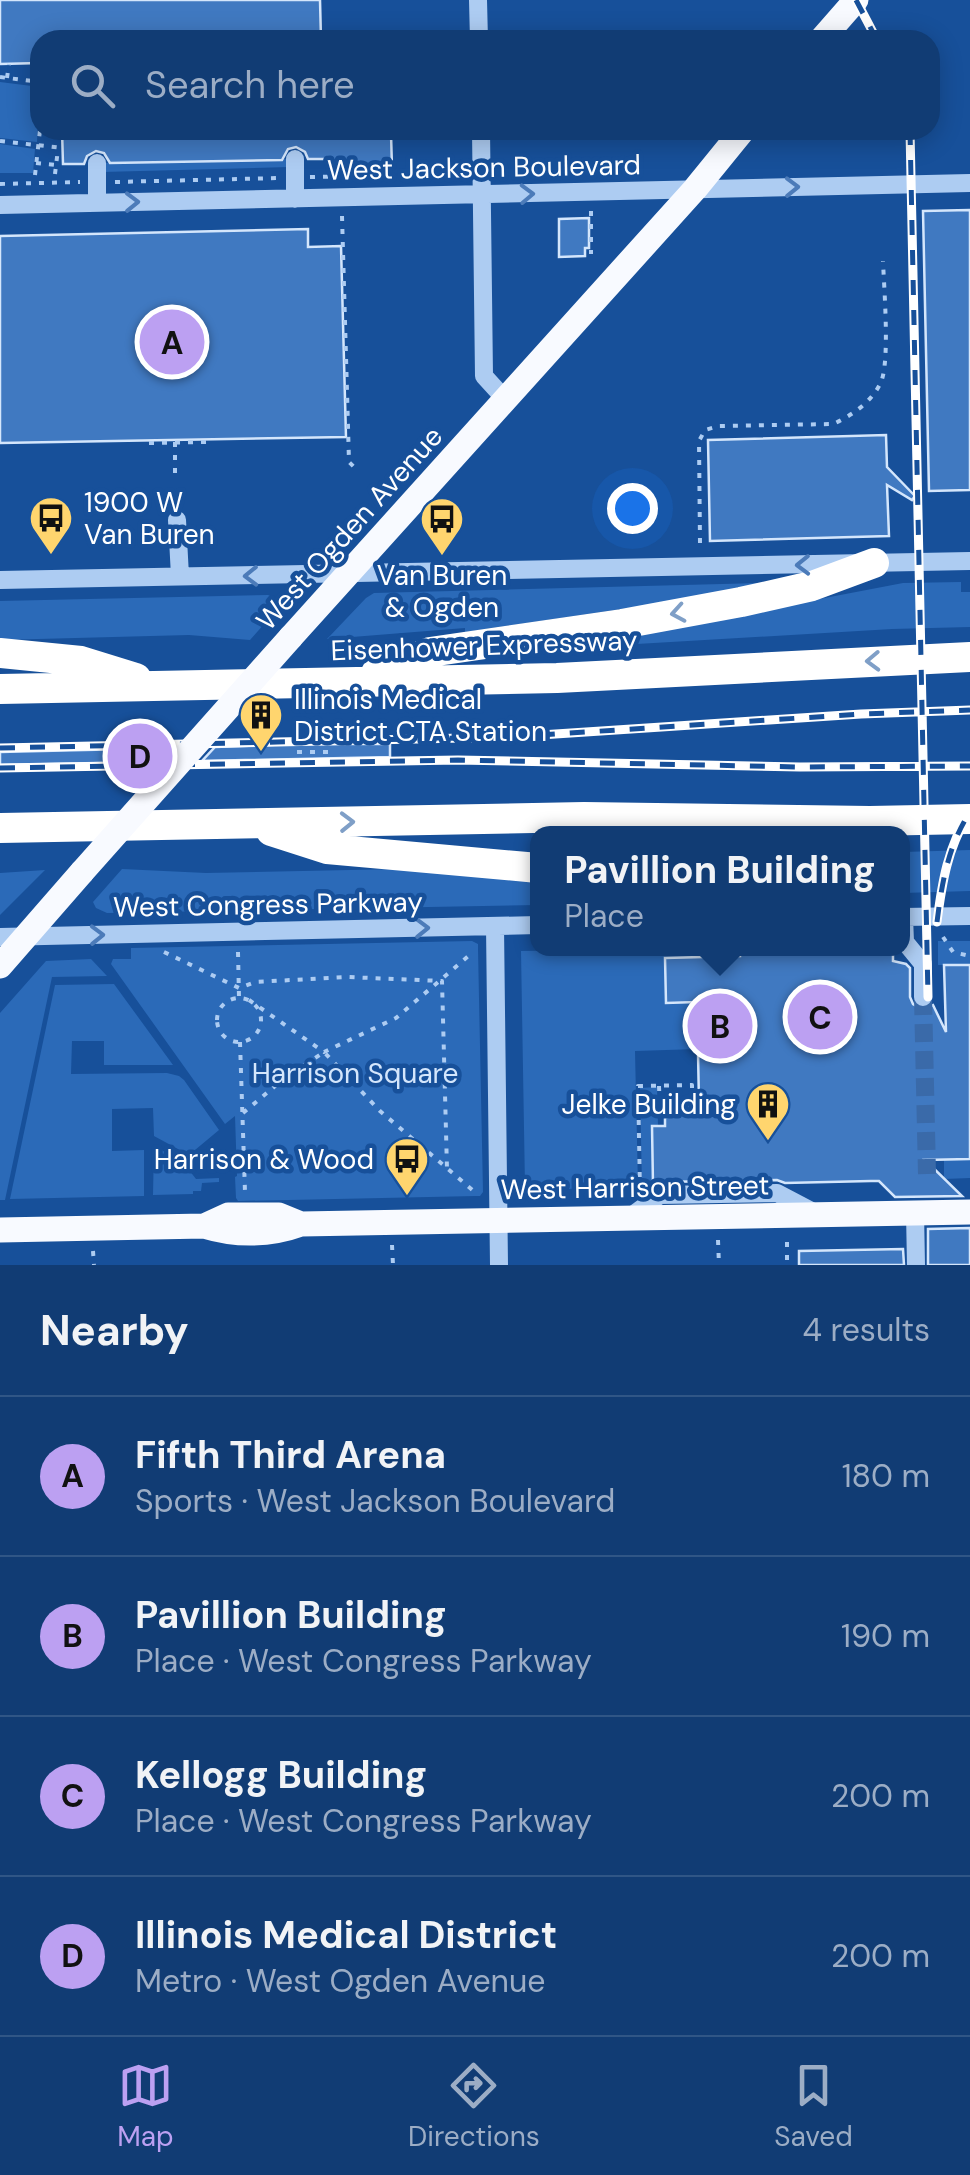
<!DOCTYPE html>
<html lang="en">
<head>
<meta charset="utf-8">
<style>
	body { margin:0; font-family:"DM Sans",sans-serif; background:#1a4379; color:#f1f3f6 }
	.you { position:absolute; left:632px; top:508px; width:35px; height:35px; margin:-25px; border:8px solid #fff; border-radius:50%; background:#1a73e8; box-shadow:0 0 0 15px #1a73e833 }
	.badge { display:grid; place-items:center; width:65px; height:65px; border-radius:50%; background:#bca0f2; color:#111; font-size:32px; font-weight:700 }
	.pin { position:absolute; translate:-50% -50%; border:5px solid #fff; box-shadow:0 2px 10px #0006 }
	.popup { position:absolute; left:530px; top:826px; width:380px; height:130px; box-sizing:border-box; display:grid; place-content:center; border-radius:20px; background:#113c74; filter:drop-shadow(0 2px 8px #0005); font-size:32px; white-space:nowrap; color:#9cadc5 }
	.popup b { font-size:38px; color:#f1f3f6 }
	.popup::after { content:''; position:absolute; left:50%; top:100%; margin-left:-20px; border:20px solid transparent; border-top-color:#113c74 }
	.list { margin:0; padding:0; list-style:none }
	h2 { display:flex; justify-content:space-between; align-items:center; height:130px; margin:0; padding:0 40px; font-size:42px }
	h2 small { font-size:32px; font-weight:400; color:#9cadc5 }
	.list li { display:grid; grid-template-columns:65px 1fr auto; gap:30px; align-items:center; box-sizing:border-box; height:160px; padding:0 40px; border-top:2px solid #305686 }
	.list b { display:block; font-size:38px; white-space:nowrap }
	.list p { margin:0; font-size:32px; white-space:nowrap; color:#9cadc5 }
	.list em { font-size:32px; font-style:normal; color:#9cadc5 }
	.icon { flex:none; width:55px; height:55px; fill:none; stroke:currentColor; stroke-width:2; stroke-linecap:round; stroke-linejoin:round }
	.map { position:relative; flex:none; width:970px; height:1265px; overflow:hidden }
	.search { position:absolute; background:#113c74; box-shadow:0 5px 25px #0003; left:30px; right:30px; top:30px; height:110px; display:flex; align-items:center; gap:25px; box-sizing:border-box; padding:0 35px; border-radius:30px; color:#9cadc5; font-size:38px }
	.sheet { height:770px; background:#113c74 }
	nav { display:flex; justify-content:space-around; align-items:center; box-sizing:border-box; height:140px; border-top:2px solid #305686; background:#113c74; font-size:28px; color:#9cadc5 }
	nav a { display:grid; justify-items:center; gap:5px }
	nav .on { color:#bca0f2 }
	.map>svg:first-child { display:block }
	.green { fill:#2b6ab8 }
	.building { fill:#4079c1; stroke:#d4e6fc; stroke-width:2.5 }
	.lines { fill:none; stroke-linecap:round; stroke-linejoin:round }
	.minor-tunnel { stroke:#3a6aa9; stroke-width:18; stroke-dasharray:18 9; stroke-linecap:butt }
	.path { stroke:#adccf2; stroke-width:4; stroke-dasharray:5 8; stroke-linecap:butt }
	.minor { stroke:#adccf2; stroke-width:18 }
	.major { stroke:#f8faff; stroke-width:25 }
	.highway { stroke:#fff; stroke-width:30 }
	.rail-casing { stroke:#fff; stroke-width:9 }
	.rail { stroke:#17509a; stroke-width:5; stroke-dasharray:15; stroke-linecap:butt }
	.major-bridge { stroke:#f8faff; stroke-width:25 }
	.oneway { stroke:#4c7bb9 }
	.oneway2 { stroke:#7f9fc7 }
	.labels { text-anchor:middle; stroke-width:9; stroke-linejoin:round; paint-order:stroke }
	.street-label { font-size:28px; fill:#fff; stroke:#17509a }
	.poi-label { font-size:28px; fill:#fff; stroke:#17509a; text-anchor:start }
	.park-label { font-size:28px; fill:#d4e6fc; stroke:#17509a }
</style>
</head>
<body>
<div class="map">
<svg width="970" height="1265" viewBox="0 0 970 1265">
	<rect width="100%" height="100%" fill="#17509a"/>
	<path class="green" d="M0,82L40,87L37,142L0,138Z
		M0,144L35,149L33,173H0Z
		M289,159V167L102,172L101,163Z
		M961,582V592H970V627L892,629L586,647L585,639L757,611L903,583Z
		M761,583L763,588L465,632V628L327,639L366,598L374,593Z
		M268,595L277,599L281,605L250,640L189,635L0,640V601Z
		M970,850V891L903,893V852Z
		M122,869L206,873L398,869L537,878V905L107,913L96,908L93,902Z
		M45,870L0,915V873Z
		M472,941L478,944V949L483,1192L480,1196H476L238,1201L236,1198L235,1177L237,1176L235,1116L225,1124L111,964L113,959H131V948Z
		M938,941H970V965H938Z
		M664,949L666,1002H697L698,1049L635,1051L638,1187L529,1190L525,1187L521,951Z
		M91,959L107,976L52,977L5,1200H0V1013L46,961Z
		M114,984L173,1065H104V1041H72L71,1074L167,1073L179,1076L184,1080L219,1130L189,1155L154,1136L153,1108L112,1109V1151L144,1150V1196L10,1199L55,985Z
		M657,1087L658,1126H652L653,1186H642L640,1088Z
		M154,1146L182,1161L196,1179L219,1178V1182L202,1183L201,1191H193V1194L153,1195Z
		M970,1159V1178L944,1179V1160Z"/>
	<path class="building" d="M0,0H320L321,40H40V63L0,64Z
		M62,130H369V135L391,134L392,167L332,168V159H308L305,152L296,147L288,149L282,160L110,163L104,153L96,151L87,156L84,164H63Z
		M970,210V490L929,491L923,211Z
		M589,218V248H585V256L559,257V219Z
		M308,229V247L341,246L346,437L0,443V236Z
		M886,435L887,467L915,496L912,500L887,485L889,536L710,541L708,440Z
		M296,744H390V757L202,761L215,747Z
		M170,748L158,762L0,765V752Z
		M740,948H789L790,954L822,953V948H893V961L906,964L910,968V997L913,1004L922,1009L933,1005L946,1032L944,965H970V1159L925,1160L962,1196L895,1197L879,1181H871L785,1183L777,1180L660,1182L653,1185L652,1126H665V1103H699L697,1002L666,1003L665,958L740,956Z
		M970,1228V1265H928V1229Z
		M903,1249L904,1265H799V1251Z"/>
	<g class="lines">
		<path class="minor-tunnel" d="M923,997L927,1174"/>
		<path class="path" d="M0,77L40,82
			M7,78L9,64
			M0,141L63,148
			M36,163L57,165
			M55,174L58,149
			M500,174H550
			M35,175L40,130
			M310,177L465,174
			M115,182L280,178
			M0,184L80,182
			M591,211V254
			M342,216L349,462L356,469
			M175,442V474
			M149,443L207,442
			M700,543L699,441L705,430L719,426L833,424C851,416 872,402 881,382C890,361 884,288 883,261
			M282,608L284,606
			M297,752H334
			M943,937L953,952L970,956
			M716,948L719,954H731V956
			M164,952L239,988L255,982L347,977L442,981L447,1169
			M238,952L239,997
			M217 1020a22 22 0 1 1 44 0a22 22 0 1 1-44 0Z
			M249,1000L324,1052L396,1018L472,953
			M240,1042L245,1192
			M659,1086L660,1111
			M243,1113L281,1081L324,1052L380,1111L476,1193
			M640,1190L638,1086L692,1085V1100H699
			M718,1240L719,1265
			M787,1242V1265
			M392,1245L393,1265
			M93,1251L94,1265"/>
		<path class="minor" d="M478,0L479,40
			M481,130L484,376L505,399
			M97,163V203
			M295,199V159
			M0,205L970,183
			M177,520L180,576
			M0,580L970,561
			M902,917L970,916
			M904,917L905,942L923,964V997
			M495,926L499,1265
			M0,937L538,925
			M915,1212L916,1265
			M630,1217L660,1195L777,1193L817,1214"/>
		<path class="major" d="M821,40L856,0
			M291,637L695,189L743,130
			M0,966L82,872
			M204,1226L228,1215H279L301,1224
			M0,1230L204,1226C237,1236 268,1236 301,1224L970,1212"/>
		<path class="highway" d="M0,653L81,661L136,678
			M376,673L430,652L622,624L741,602L812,586L874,563
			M0,689L557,678L970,657
			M0,828L584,817L870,821L970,819
			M271,831L327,849L538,868"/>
		<g class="rail-casing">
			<path id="rail" d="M856,0L877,40
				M910,130L928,997
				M0,748L510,737L861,714L970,710
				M0,768L458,760L800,767L970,766
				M937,922C942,882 948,846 970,812"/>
		</g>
		<use href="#rail" class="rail"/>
		<path class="major-bridge" d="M82,872L291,637"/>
	</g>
	<defs><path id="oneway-chevron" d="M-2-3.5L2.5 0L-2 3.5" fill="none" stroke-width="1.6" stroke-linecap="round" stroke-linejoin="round" transform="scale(2.5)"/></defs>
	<g class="oneway">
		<use href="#oneway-chevron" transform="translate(792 187) rotate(-1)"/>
		<use href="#oneway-chevron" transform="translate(527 194) rotate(-2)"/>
		<use href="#oneway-chevron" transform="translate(132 202) rotate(-1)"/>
		<use href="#oneway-chevron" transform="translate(803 565) rotate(179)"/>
		<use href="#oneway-chevron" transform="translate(251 576) rotate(179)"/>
		<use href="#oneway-chevron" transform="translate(422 928) rotate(-1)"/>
		<use href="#oneway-chevron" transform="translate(97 935) rotate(-1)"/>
	</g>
	<g class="oneway2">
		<use href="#oneway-chevron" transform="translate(678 613) rotate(170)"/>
		<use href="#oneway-chevron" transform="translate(873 661) rotate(178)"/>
		<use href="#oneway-chevron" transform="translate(347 822) rotate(-1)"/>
	</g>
	<defs>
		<g id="bus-pin" transform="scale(2.25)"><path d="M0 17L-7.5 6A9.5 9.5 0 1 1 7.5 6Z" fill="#ffd56e" stroke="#17509a"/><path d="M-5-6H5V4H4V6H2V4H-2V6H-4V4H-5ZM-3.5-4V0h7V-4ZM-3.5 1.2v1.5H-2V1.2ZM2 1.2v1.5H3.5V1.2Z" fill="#111"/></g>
		<g id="building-pin" transform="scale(2.25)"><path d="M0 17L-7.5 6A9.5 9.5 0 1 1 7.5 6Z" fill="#ffd56e" stroke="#17509a"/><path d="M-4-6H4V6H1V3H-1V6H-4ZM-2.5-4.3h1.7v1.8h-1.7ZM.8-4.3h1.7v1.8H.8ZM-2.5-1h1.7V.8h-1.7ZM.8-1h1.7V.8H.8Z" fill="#111"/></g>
	</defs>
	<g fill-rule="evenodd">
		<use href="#bus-pin" x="51" y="518"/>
		<use href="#bus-pin" x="442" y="519"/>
		<use href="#building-pin" x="261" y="715"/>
		<use href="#building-pin" x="768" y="1104"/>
		<use href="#bus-pin" x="407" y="1159"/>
	</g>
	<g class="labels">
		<g class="street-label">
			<text transform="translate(484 167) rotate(-1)" y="10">West Jackson Boulevard</text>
			<text transform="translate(349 528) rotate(-48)" y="10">West Ogden Avenue</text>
			<text transform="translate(484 645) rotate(-2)" y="10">Eisenhower Expressway</text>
			<text transform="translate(268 904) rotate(-1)" y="10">West Congress Parkway</text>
			<text transform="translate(635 1187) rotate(-1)" y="10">West Harrison Street</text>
		</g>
		<g class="poi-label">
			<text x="84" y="512">1900 W<tspan x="84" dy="32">Van Buren</tspan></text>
			<text x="442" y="585" text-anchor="middle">Van Buren<tspan x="442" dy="32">&amp; Ogden</tspan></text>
			<text x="294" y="709">Illinois Medical<tspan x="294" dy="32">District CTA Station</tspan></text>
			<text x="736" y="1114" text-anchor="end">Jelke Building</text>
			<text x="374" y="1169" text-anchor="end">Harrison &amp; Wood</text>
		</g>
		<g class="park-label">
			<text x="355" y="1083">Harrison Square</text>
		</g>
	</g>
</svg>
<div class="you"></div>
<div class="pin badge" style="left:172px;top:342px">A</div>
<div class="pin badge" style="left:720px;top:1026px">B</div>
<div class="popup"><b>Pavillion Building</b>Place</div>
<div class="pin badge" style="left:820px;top:1017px">C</div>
<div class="pin badge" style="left:140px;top:756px">D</div>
<div class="search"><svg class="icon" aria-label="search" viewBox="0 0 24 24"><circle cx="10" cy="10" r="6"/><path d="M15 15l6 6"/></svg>Search here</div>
</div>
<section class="sheet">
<h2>Nearby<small>4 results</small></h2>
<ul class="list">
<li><span class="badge">A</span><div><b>Fifth Third Arena</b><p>Sports · West Jackson Boulevard</p></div><em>180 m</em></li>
<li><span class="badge">B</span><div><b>Pavillion Building</b><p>Place · West Congress Parkway</p></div><em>190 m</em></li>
<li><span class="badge">C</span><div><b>Kellogg Building</b><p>Place · West Congress Parkway</p></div><em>200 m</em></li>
<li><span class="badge">D</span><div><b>Illinois Medical District</b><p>Metro · West Ogden Avenue</p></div><em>200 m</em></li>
</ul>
</section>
<nav>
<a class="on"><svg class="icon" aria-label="map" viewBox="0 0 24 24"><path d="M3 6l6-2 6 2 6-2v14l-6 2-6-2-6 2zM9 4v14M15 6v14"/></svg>Map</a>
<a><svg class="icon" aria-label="directions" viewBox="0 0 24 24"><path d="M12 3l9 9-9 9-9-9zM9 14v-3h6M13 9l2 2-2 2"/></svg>Directions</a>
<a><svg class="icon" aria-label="saved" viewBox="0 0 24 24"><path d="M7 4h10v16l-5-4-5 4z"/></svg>Saved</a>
</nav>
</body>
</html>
